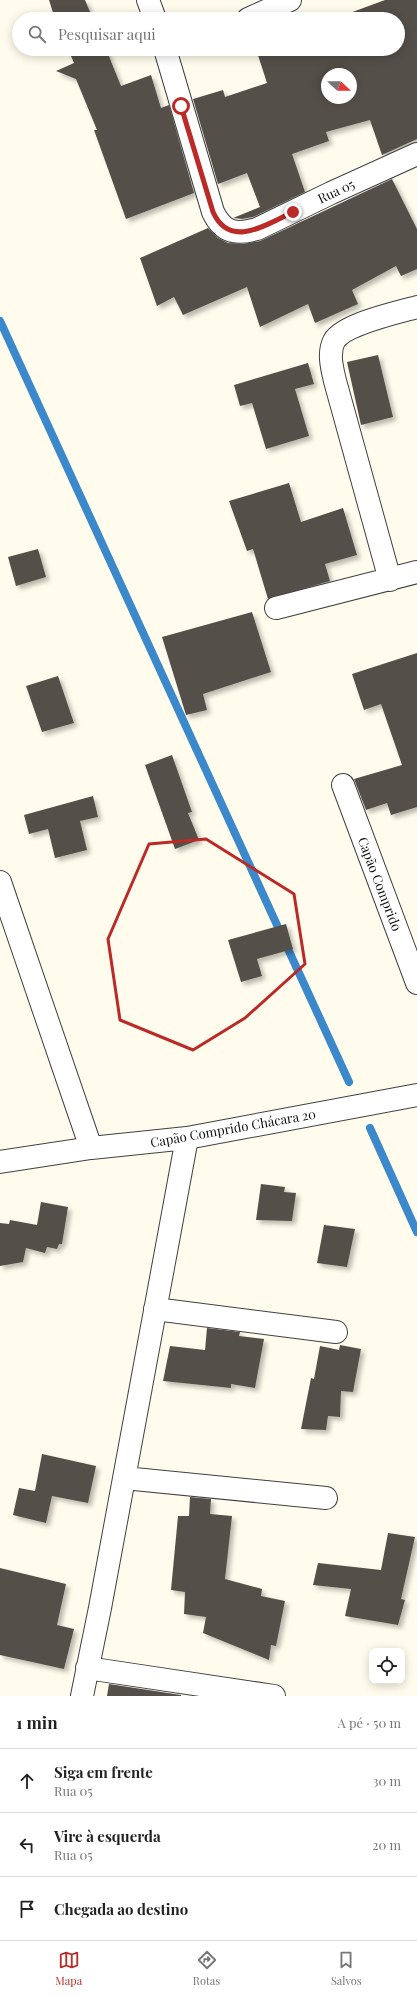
<!DOCTYPE html>
<html lang="pt">
<head>
<meta charset="utf-8">
<style>
	body { margin:0; font-family:"Playfair Display",serif; background:#f2f2f2; color:#222 }
	.controls { position:absolute; right:12px; bottom:12px; display:grid; overflow:hidden; border-radius:8px; box-shadow:0 2px 10px #0003 }
	.controls button { width:36px; height:36px; display:grid; place-items:center; padding:0; border:0; border-bottom:1px solid #e0e0e0; background:#fff; color:#222; font:20px sans-serif }
	.compass { position:absolute; left:321px; top:68px; width:36px; height:36px; border-radius:50%; background:#fff; box-shadow:0 2px 10px #0003; rotate:112deg }
	.stop { position:absolute; width:12px; height:12px; margin:-9px; border:3px solid #bb2a27; border-radius:50%; background:#fff }
	.stop.end { background:#bb2a27; border-color:#fff; box-shadow:0 1px 4px #0008 }
	.list { margin:0; padding:0; list-style:none }
	h2 { display:flex; justify-content:space-between; align-items:center; height:52px; margin:0; padding:0 16px; font-size:17px }
	h2 small { font-size:13px; font-weight:400; color:#767676 }
	.list li { display:grid; grid-template-columns:26px 1fr auto; gap:12px; align-items:center; box-sizing:border-box; height:64px; padding:0 16px; border-top:1px solid #e0e0e0 }
	.list b { display:block; font-size:15px; white-space:nowrap }
	.list p { margin:0; font-size:13px; white-space:nowrap; color:#767676 }
	.list em { font-size:13px; font-style:normal; color:#767676 }
	.icon { flex:none; width:22px; height:22px; fill:none; stroke:currentColor; stroke-width:2; stroke-linecap:round; stroke-linejoin:round }
	.map { position:relative; flex:none; width:417px; height:1696px; overflow:hidden }
	.search { position:absolute; background:#fff; box-shadow:0 2px 10px #0003; left:12px; right:12px; top:12px; height:44px; display:flex; align-items:center; gap:10px; box-sizing:border-box; padding:0 14px; border-radius:22px; color:#767676; font-size:15px }
	.sheet { height:244px; background:#fff }
	nav { display:flex; justify-content:space-around; align-items:center; box-sizing:border-box; height:56px; border-top:1px solid #e0e0e0; background:#fff; font-size:11px; color:#767676 }
	nav a { display:grid; justify-items:center; gap:2px }
	nav .on { color:#bb2a27 }
	.map>svg:first-child { display:block }
	.lines { fill:none; stroke-linecap:round; stroke-linejoin:round }
	.stream { stroke:#3b88cb; stroke-width:8 }
	.building { fill:#554f49; fill-rule:evenodd; filter:url(#shadow) }
	.minor-casing { stroke:#404040; stroke-width:24 }
	.minor { stroke:#fff; stroke-width:22 }
	.route { stroke:#bb2a27; stroke-width:5 }
	.marked { fill:none; stroke:#bb2a27; stroke-width:3; stroke-linejoin:round }
	.labels { text-anchor:middle; stroke-width:4; stroke-linejoin:round; paint-order:stroke }
	.street-label { font-size:13px; fill:#0d0d0d; stroke:#fff }
</style>
</head>
<body>
<div class="map">
<svg width="417" height="1696" viewBox="0 0 417 1696">
	<defs>
		<filter id="shadow"><feDropShadow dx="3.5" dy="3.5" stdDeviation="2" flood-color="#0004"/></filter>
	</defs>
	<rect width="100%" height="100%" fill="#fffced"/>
	<g class="lines">
		<path class="stream" d="M0,321L349,1082
			M370,1128L417,1232"/>
	</g>
	<path class="building" d="M49,0H85L93,19H55Z
		M385,0H417V139L382,155L370,120L326,132L329,141L292,154L305,192L253,217L242,219L233,218L260,207L247,173L218,184L193,99L223,90L225,97L267,83L256,49H398V19H349L347,14ZM327,74H351V98H327Z
		M68,49H106L121,86L151,75L161,108L169,105L194,193L126,219L94,130H97L76,79L56,71L74,63Z
		M392,179L417,229V269L401,276L396,266L352,290L358,304L315,323L308,304L260,327L247,287L183,315L174,297L157,306L140,258L208,228L218,238L228,243L243,244L260,241Z
		M378,355L393,417L361,425L347,362Z
		M308,363L314,384L295,389L309,436L266,449L252,403L240,406L234,385Z
		M289,483L301,522L343,508L357,555L325,564L330,581L268,599L253,549L247,551L229,501Z
		M38,549L46,577L16,586L8,557Z
		M252,612L271,672L203,694L207,710L186,715L162,637Z
		M417,653V807L391,815L387,803L366,810L354,779L402,765L381,704L364,710L352,674Z
		M58,676L74,723L42,732L26,686Z
		M172,755L192,812L188,813L199,840L175,849L145,765Z
		M93,796L98,817L80,821L87,850L55,858L48,829L29,834L24,815Z
		M286,924L293,949L257,959L262,976L241,982L228,940Z
		M261,1184L285,1187L284,1192L296,1193L292,1221L256,1220Z
		M41,1202L68,1207L62,1244H59L57,1249L47,1247L45,1253L26,1248L23,1262L0,1266V1223L9,1224L10,1220L37,1225Z
		M324,1225L355,1229L347,1267L317,1263Z
		M207,1328L240,1332L239,1336L264,1339L255,1388L231,1384V1388L163,1381L170,1346L205,1350Z
		M340,1345L361,1349L353,1392L341,1391L340,1417L328,1416L326,1430L301,1429L311,1378L314,1379L320,1346L339,1350Z
		M42,1454L96,1466L88,1503L52,1496L46,1523L13,1515L19,1488L35,1491Z
		M190,1497L211,1499L210,1514L232,1516L225,1579L262,1589L261,1596L285,1601L276,1646L271,1645L269,1660L203,1633L206,1617L184,1614L185,1592L171,1590L178,1516H189Z
		M388,1533L415,1537L401,1599L405,1600L398,1625L345,1616L351,1589L313,1585L318,1563L381,1570Z
		M0,1568L66,1584L57,1625L74,1629L64,1669L0,1655Z
		M109,1684L181,1695V1696H107Z"/>
	<g class="lines">
		<g class="minor-casing">
			<path id="minor" d="M148,0L155,19
				M248,19L290,0
				M165,49L213,212C223,233 236,235 257,229L331,193L417,154
				M390,580L335,381C332,368 328,353 334,341C344,324 399,312 417,307
				M276,608L417,572
				M343,785L417,983
				M0,882L91,1148
				M0,1162L91,1148L187,1138L417,1095
				M155,1309L336,1332
				M124,1478L326,1498
				M87,1668L274,1696
				M82,1696L100,1608L187,1138"/>
		</g>
		<use href="#minor" class="minor"/>
	</g>
	<g class="lines">
		<path class="route" d="M181,106L213,212C230,250 267,224 293,212"/>
	</g>
	<path class="marked" d="M206,839L294,894L305,964L245,1018L193,1050L120,1020L108,939L149,844Z"/>
	<g class="labels">
		<g class="street-label">
			<text transform="translate(336 191) rotate(-25)" y="5">Rua 05</text>
			<text transform="translate(380 884) rotate(69)" y="5">Capão Comprido</text>
			<text transform="translate(233 1128) rotate(-10)" y="5">Capão Comprido Chácara 20</text>
		</g>
	</g>
</svg>
<div class="controls">
<button><svg class="icon" aria-label="locate" viewBox="0 0 24 24"><circle cx="12" cy="12" r="6"/><path d="M12 2v4M12 18v4M2 12h4M18 12h4"/></svg></button>
</div>
<svg class="compass" viewBox="-18 -18 36 36"><path d="M0-13l5 13h-10z" fill="#e53935"/><path d="M0 13l5-13h-10z" fill="#767676"/></svg>
<div class="stop" style="left:181px;top:106px"></div>
<div class="stop end" style="left:293px;top:212px"></div>
<div class="search"><svg class="icon" aria-label="search" viewBox="0 0 24 24"><circle cx="10" cy="10" r="6"/><path d="M15 15l6 6"/></svg>Pesquisar aqui</div>
</div>
<section class="sheet">
<h2>1 min<small>A pé · 50 m</small></h2>
<ul class="list">
<li><svg class="icon" aria-label="ahead" viewBox="0 0 24 24"><path d="M12 20V5M6 11l6-6 6 6"/></svg><div><b>Siga em frente</b><p>Rua 05</p></div><em>30 m</em></li>
<li><svg class="icon" aria-label="left" viewBox="0 0 24 24"><path d="M17 20v-9H6M10 6l-5 5 5 5"/></svg><div><b>Vire à esquerda</b><p>Rua 05</p></div><em>20 m</em></li>
<li><svg class="icon" aria-label="arrive" viewBox="0 0 24 24"><path d="M6 21V4h12l-3 4 3 4H6"/></svg><div><b>Chegada ao destino</b></div></li>
</ul>
</section>
<nav>
<a class="on"><svg class="icon" aria-label="map" viewBox="0 0 24 24"><path d="M3 6l6-2 6 2 6-2v14l-6 2-6-2-6 2zM9 4v14M15 6v14"/></svg>Mapa</a>
<a><svg class="icon" aria-label="directions" viewBox="0 0 24 24"><path d="M12 3l9 9-9 9-9-9zM9 14v-3h6M13 9l2 2-2 2"/></svg>Rotas</a>
<a><svg class="icon" aria-label="saved" viewBox="0 0 24 24"><path d="M7 4h10v16l-5-4-5 4z"/></svg>Salvos</a>
</nav>
</body>
</html>
